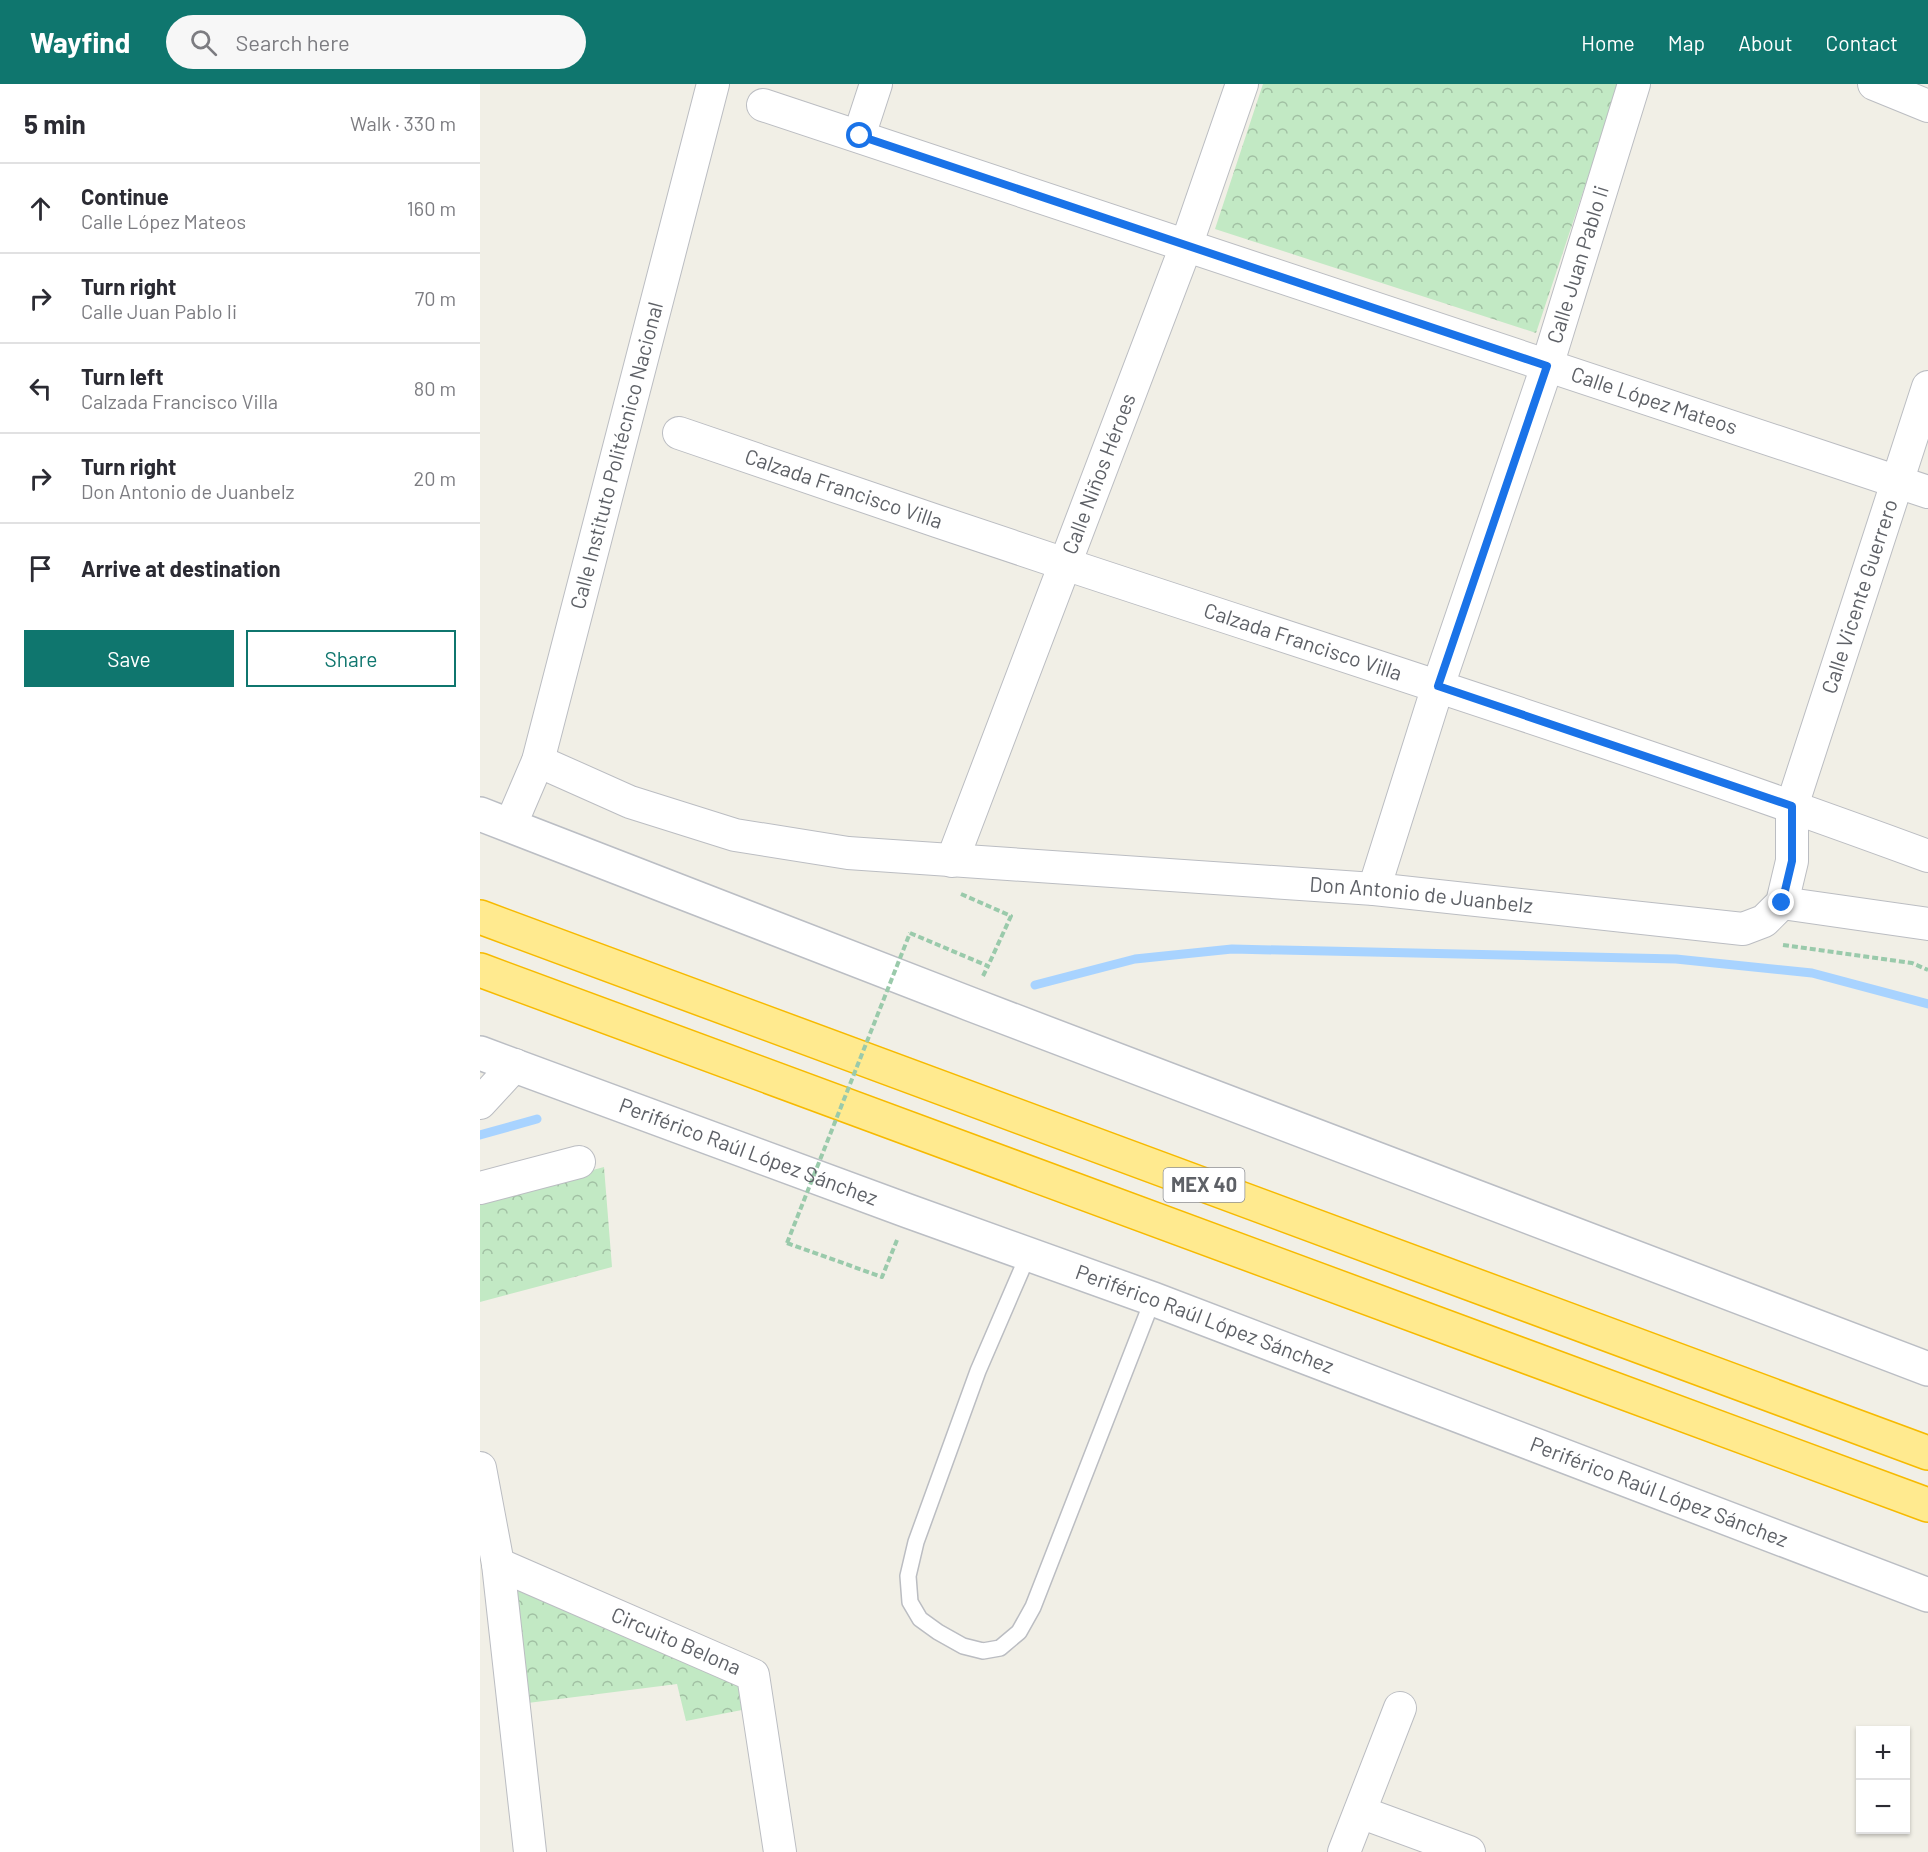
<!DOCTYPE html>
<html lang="en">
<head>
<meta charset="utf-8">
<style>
	body { margin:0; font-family:Barlow,sans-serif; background:#f7f7f7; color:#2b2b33 }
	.controls { position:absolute; right:18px; bottom:18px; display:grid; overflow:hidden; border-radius:0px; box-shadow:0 2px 4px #0004 }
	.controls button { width:54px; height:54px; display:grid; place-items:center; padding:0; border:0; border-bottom:2px solid #e1e1e2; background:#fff; color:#2b2b33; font:30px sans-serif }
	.stop { position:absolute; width:18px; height:18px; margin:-14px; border:4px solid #1a73e8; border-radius:50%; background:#fff }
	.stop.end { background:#1a73e8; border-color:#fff; box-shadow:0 2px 6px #0008 }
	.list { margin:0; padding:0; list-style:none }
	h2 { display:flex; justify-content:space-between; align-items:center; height:78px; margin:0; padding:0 24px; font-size:26px }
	h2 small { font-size:20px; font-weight:400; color:#7c7c81 }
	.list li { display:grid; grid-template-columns:39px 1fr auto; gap:18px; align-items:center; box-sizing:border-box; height:90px; padding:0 24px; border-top:2px solid #e1e1e2 }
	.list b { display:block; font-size:22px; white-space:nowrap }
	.list p { margin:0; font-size:20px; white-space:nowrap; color:#7c7c81 }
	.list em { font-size:20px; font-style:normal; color:#7c7c81 }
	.actions { display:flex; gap:12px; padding:18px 24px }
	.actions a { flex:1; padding:14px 0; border:2px solid #0f766e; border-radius:0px; text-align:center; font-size:21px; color:#0f766e }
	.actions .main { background:#0f766e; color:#fff }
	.icon { flex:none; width:33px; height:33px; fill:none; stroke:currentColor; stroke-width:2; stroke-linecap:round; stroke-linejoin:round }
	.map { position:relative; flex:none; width:1448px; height:1768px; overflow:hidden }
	header { display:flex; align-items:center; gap:36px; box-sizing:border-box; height:84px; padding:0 30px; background:#0f766e; color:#fff }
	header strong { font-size:28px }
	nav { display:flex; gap:33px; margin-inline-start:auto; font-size:21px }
	.search { width:420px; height:54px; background:#f7f7f7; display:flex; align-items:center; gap:15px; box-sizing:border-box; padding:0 21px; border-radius:33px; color:#7c7c81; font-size:22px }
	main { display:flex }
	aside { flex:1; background:#fff }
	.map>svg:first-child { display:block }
	.park { fill:url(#park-crowns) }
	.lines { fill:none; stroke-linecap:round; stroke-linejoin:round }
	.stream { stroke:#a8d3ff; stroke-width:9 }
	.service-casing { stroke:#bbbdc2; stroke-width:18 }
	.minor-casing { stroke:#bbbdc2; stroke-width:34 }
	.secondary-casing { stroke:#bbbec4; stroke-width:36 }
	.motorway-casing { stroke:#f7ba00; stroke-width:36 }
	.path { stroke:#9acaab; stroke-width:4; stroke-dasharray:6 3; stroke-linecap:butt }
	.service { stroke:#fff; stroke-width:15 }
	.minor { stroke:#fff; stroke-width:32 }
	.secondary { stroke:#fff; stroke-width:33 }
	.motorway { stroke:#ffea8f; stroke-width:33 }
	.path-bridge { stroke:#9acaab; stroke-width:4; stroke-dasharray:6 3; stroke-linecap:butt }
	.route { stroke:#1a73e8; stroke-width:8 }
	.labels { text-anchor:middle; stroke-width:4.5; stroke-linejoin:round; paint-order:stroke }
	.shield { fill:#fff; stroke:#8e9095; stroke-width:1.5 }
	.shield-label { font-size:20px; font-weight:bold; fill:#5e6167 }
	.street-label { font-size:21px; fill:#5e6167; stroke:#fff }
</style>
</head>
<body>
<header>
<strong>Wayfind</strong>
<div class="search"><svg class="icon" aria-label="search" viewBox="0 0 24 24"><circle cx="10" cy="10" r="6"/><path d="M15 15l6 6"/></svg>Search here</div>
<nav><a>Home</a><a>Map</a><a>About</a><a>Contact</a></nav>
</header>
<main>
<aside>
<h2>5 min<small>Walk · 330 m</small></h2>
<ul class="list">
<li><svg class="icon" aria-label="ahead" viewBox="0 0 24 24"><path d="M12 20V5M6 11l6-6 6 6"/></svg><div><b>Continue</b><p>Calle López Mateos</p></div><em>160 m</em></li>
<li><svg class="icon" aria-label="right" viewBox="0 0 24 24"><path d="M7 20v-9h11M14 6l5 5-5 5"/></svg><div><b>Turn right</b><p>Calle Juan Pablo Ii</p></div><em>70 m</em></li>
<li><svg class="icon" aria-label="left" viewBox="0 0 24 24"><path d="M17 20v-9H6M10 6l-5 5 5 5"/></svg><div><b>Turn left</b><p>Calzada Francisco Villa</p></div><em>80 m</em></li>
<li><svg class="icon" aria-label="right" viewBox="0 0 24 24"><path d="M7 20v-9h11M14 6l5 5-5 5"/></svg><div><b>Turn right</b><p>Don Antonio de Juanbelz</p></div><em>20 m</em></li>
<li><svg class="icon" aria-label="arrive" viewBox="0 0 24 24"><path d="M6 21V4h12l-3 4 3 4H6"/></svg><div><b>Arrive at destination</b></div></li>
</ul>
<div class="actions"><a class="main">Save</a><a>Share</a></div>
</aside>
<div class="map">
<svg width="1448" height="1768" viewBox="0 0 1448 1768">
	<defs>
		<pattern id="park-crowns" width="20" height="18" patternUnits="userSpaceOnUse" patternTransform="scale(1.5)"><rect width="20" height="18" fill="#c2e9c4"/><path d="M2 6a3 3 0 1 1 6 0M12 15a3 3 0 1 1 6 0" fill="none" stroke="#a1c0a3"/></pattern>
	</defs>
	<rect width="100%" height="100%" fill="#f1efe6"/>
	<path class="park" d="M783,0H1139L1056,249L735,145Z
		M124,1083L132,1183L0,1218V1116Z
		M25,1489L268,1595L272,1624L206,1637L197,1600L40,1620Z"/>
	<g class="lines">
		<path class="stream" d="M555,901L655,875L752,865L1196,875L1332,889L1448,920
			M0,1051L57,1035"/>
		<g class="service-casing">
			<path id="service" d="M548,1171L498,1287L436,1458L428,1492L430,1518L440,1535L458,1548L483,1562L503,1567L520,1564L539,1548L553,1523L673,1215"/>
		</g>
		<g class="minor-casing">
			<g id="minor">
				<path d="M1394,0L1448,22"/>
				<path id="s1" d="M283,21L1448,408"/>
				<path d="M379,52L396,0"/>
				<path id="s2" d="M199,349C328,393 458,438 588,481C875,576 1164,667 1448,772"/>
				<path id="s3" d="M58,677L150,718L255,751L368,769L894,805L1263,845L1284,837L1302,819L1312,777V722L1448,303"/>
				<path id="s4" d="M31,740L58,677L233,0"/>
				<path id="s5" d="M472,777L706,162L762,0"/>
				<path id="s6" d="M894,805L958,602L1067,282L1154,0"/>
				<path d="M1302,819L1448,840"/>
				<path d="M0,1019L35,981"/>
				<path d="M0,1104L99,1078"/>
				<path d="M0,1384L18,1480L50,1768"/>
				<path id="s7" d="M18,1480L273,1591L300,1768"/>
				<path d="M880,1728L989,1768"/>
				<path d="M864,1768L920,1624"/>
			</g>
		</g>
		<g class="secondary-casing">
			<g id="secondary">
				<path d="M0,730L490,920L1448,1285"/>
				<path id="s8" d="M0,969L428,1127L673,1215L1448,1511"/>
			</g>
		</g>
		<g class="motorway-casing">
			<path id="motorway" d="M0,833L1448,1369
				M0,886L1448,1421"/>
		</g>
		<path class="path" d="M481,810L531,832L508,882
			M430,849L508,882L503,892
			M1303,861L1432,879L1448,886
			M307,1159L402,1193L417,1156"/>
		<use href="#service" class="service"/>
		<use href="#minor" class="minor"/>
		<use href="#secondary" class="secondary"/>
		<use href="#motorway" class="motorway"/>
		<path class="path-bridge" d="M307,1159L430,849"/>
	</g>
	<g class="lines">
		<path class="route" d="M380,52L1067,282L958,602L1312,722V777L1302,819"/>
	</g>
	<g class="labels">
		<rect class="shield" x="683.5" y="1084" width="81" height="34" rx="4.5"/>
		<g class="shield-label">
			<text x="724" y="1108">MEX 40</text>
		</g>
		<g class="street-label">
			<text dy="7" stroke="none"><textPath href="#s6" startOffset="657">Calle Juan Pablo Ii</textPath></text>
			<text dy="7" stroke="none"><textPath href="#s1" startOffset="939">Calle López Mateos</textPath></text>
			<text dy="7" stroke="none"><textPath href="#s4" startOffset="384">Calle Instituto Politécnico Nacional</textPath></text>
			<text dy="7" stroke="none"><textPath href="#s5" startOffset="414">Calle Niños Héroes</textPath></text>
			<text dy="7" stroke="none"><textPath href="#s2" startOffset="174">Calzada Francisco Villa</textPath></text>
			<text dy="7" stroke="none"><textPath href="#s3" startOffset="1590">Calle Vicente Guerrero</textPath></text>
			<text dy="7" stroke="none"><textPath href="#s2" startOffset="658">Calzada Francisco Villa</textPath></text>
			<text dy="7" stroke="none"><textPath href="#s3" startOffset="900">Don Antonio de Juanbelz</textPath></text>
			<text dy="7" stroke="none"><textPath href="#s8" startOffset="286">Periférico Raúl López Sánchez</textPath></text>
			<text dy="7" stroke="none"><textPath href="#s8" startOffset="772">Periférico Raúl López Sánchez</textPath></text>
			<text dy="7" stroke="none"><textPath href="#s8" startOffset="1258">Periférico Raúl López Sánchez</textPath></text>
			<text dy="7" stroke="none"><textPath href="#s7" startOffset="194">Circuito Belona</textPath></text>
		</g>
	</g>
</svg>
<div class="controls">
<button>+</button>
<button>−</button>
</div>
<div class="stop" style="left:380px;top:52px"></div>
<div class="stop end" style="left:1302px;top:819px"></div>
</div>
</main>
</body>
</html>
